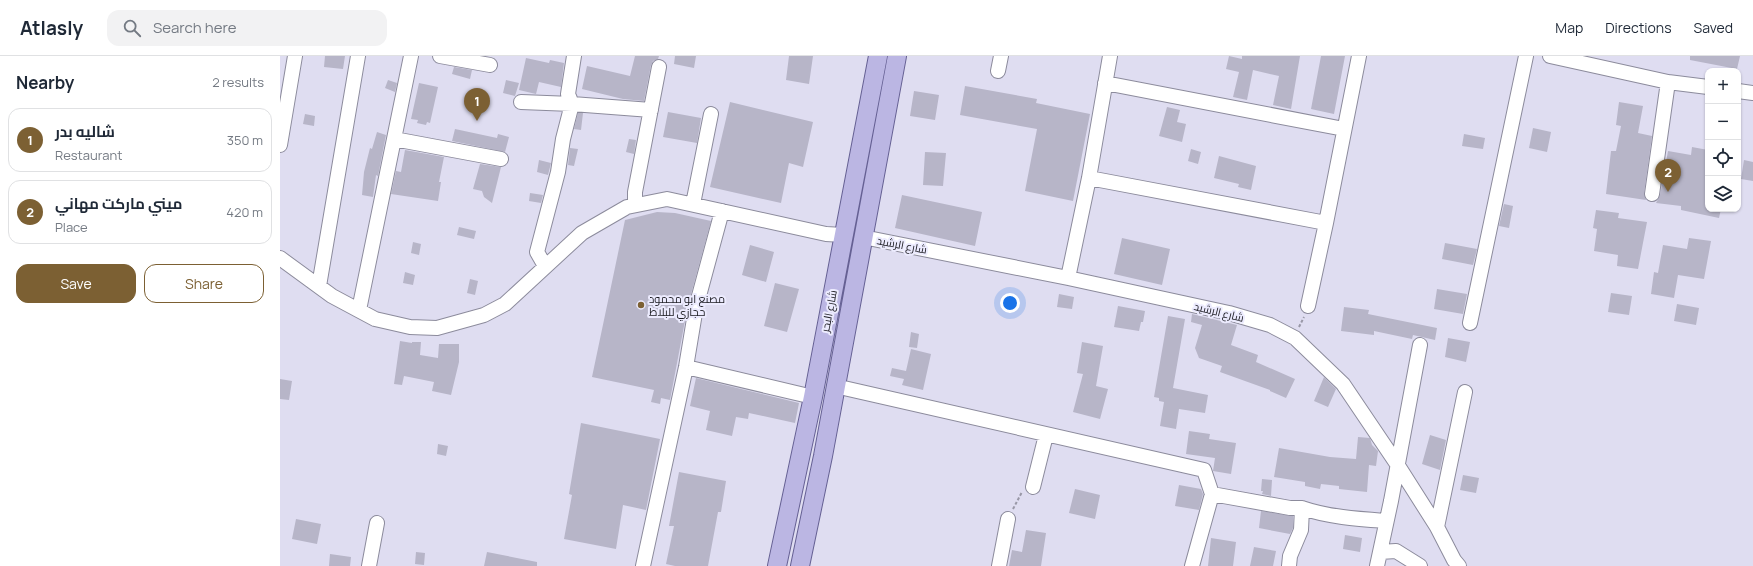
<!DOCTYPE html>
<html lang="en">
<head>
<meta charset="utf-8">
<style>
	body { margin:0; font-family:Manrope,Cairo,sans-serif; background:#f2f2f3; color:#1f2937 }
	.controls { position:absolute; right:12px; top:12px; display:grid; overflow:hidden; border-radius:8px; box-shadow:0 1px 3px #0004 }
	.controls button { width:36px; height:36px; display:grid; place-items:center; padding:0; border:0; border-bottom:1px solid #e0e1e3; background:#fff; color:#1f2937; font:20px sans-serif }
	.you { position:absolute; left:730px; top:247px; width:14px; height:14px; margin:-10px; border:3px solid #fff; border-radius:50%; background:#1a73e8; box-shadow:0 0 0 6px #1a73e833 }
	.badge { display:grid; place-items:center; width:26px; height:26px; border-radius:50%; background:#7c6033; color:#fff; font-size:13px; font-weight:700 }
	.pin { position:absolute; translate:-50% -33px; filter:drop-shadow(0 1px 2px #0008) }
	.pin::after { content:''; position:absolute; top:21px; width:14px; height:12px; background:inherit; clip-path:polygon(0 0,100% 0,50% 100%) }
	.list { margin:0; padding:0; list-style:none }
	h2 { display:flex; justify-content:space-between; align-items:center; height:52px; margin:0; padding:0 16px; font-size:17px }
	h2 small { font-size:13px; font-weight:400; color:#747a83 }
	.list li { display:grid; grid-template-columns:26px 1fr auto; gap:12px; align-items:center; box-sizing:border-box; height:64px; margin:0 8px 8px; padding:0 8px; border:1px solid #e0e1e3; border-radius:12px }
	.list b { display:block; font-size:15px; white-space:nowrap }
	.list p { margin:0; font-size:13px; white-space:nowrap; color:#747a83 }
	.list em { font-size:13px; font-style:normal; color:#747a83 }
	.actions { display:flex; gap:8px; padding:12px 16px }
	.actions a { flex:1; padding:9px 0; border:1px solid #7c6033; border-radius:12px; text-align:center; font-size:14px; color:#7c6033 }
	.actions .main { background:#7c6033; color:#fff }
	.icon { flex:none; width:22px; height:22px; fill:none; stroke:currentColor; stroke-width:2; stroke-linecap:round; stroke-linejoin:round }
	.map { position:relative; flex:none; width:1473px; height:510px; overflow:hidden }
	header { display:flex; align-items:center; gap:24px; box-sizing:border-box; height:56px; padding:0 20px; background:#fff; border-bottom:1px solid #e0e1e3 }
	header strong { font-size:19px }
	nav { display:flex; gap:22px; margin-inline-start:auto; font-size:14px }
	.search { width:280px; height:36px; background:#f2f2f3; display:flex; align-items:center; gap:10px; box-sizing:border-box; padding:0 14px; border-radius:12px; color:#747a83; font-size:15px }
	main { display:flex }
	aside { flex:1; background:#fff }
	.map>svg:first-child { display:block }
	.building { fill:#b7b5c8 }
	.lines { fill:none; stroke-linecap:round; stroke-linejoin:round }
	.minor-casing { stroke:#8c8b9c; stroke-width:16 }
	.major-casing { stroke:#656093; stroke-width:20 }
	.path { stroke:#9998a7; stroke-width:2; stroke-dasharray:3 2; stroke-linecap:butt }
	.minor { stroke:#fff; stroke-width:14 }
	.major { stroke:#bbb6e3; stroke-width:18 }
	.poi-dot { fill:#7c6033; stroke:#ecebfe; stroke-width:1.5 }
	.labels { text-anchor:middle; stroke-width:4; stroke-linejoin:round; paint-order:stroke }
	.street-label { font-size:11px; fill:#1a1a20; stroke:#ecebfe }
	.poi-label { font-size:11px; fill:#1a1a20; stroke:#ecebfe; text-anchor:start }
</style>
</head>
<body>
<header>
<strong>Atlasly</strong>
<div class="search"><svg class="icon" aria-label="search" viewBox="0 0 24 24"><circle cx="10" cy="10" r="6"/><path d="M15 15l6 6"/></svg>Search here</div>
<nav><a>Map</a><a>Directions</a><a>Saved</a></nav>
</header>
<main>
<aside>
<h2>Nearby<small>2 results</small></h2>
<ul class="list">
<li><span class="badge">1</span><div><b>شاليه بدر</b><p>Restaurant</p></div><em>350 m</em></li>
<li><span class="badge">2</span><div><b>ميني ماركت مهاني</b><p>Place</p></div><em>420 m</em></li>
</ul>
<div class="actions"><a class="main">Save</a><a>Share</a></div>
</aside>
<div class="map">
<svg width="1473" height="510" viewBox="0 0 1473 510">
	<rect width="100%" height="100%" fill="#dfddf1"/>
	<path class="building" d="M45,0H65L63,13L44,11Z
		M355,0H379L378,3L373,5L371,9L364,45L343,43L302,33L307,10L350,20Z
		M395,0H416L414,12L394,8Z
		M509,0H533L529,28L506,24Z
		M949,0L962,3V0H1020L1011,53L993,49L999,20L973,14L967,44L953,41L959,16L946,13Z
		M1041,0H1065L1054,58L1031,53Z
		M1410,0H1460L1457,13L1410,4Z
		M246,2L269,7L270,4L284,7L281,31L259,26L256,38L239,34Z
		M174,11L192,14L190,23L172,18Z
		M108,24L117,27L115,36L105,32Z
		M226,24L239,27L235,40L223,37Z
		M139,27L158,31L150,67L147,66L146,69L137,67L138,64L131,63Z
		M685,30L757,43L756,47L810,58L793,145L745,135L757,73L680,59Z
		M634,35L659,39L655,64L630,60Z
		M450,46L533,66L523,111L509,107L501,147L430,131Z
		M1339,46L1363,50L1358,77L1372,80L1364,137L1366,144L1326,138L1331,95H1336L1341,70L1336,69Z
		M887,51L900,54L897,66L906,68L902,86L879,80Z
		M388,56L421,62L417,87L383,81Z
		M298,57H303L301,74L294,73Z
		M25,58L35,60L34,70L23,68Z
		M1253,72L1271,76L1267,96L1249,92Z
		M175,73L217,82L218,78L229,81L225,96L172,85Z
		M97,76L106,79L98,120L96,119L93,141L82,139L84,116L90,92L92,93Z
		M1184,78L1205,82L1203,93L1182,90Z
		M349,83L356,84L354,98L346,96Z
		M1412,91L1428,94V153H1441L1439,162L1401,154V150L1376,147L1380,139L1388,95L1411,99Z
		M290,92L298,93L294,110L288,109Z
		M911,93L921,96L918,108L908,105Z
		M125,94L164,101L159,126H161L158,145L111,138L116,115L121,116Z
		M645,96L666,97L663,130L643,129Z
		M939,100L976,110L971,134L958,131L959,128L934,122Z
		M259,104L271,107L268,119L257,116Z
		M1464,104L1473,106V125L1461,123Z
		M200,108L221,111L212,147L204,141L202,135L193,133Z
		M250,137L263,139L261,147L249,145Z
		M622,139L702,156L695,190L615,172Z
		M1224,148L1233,150L1229,172L1219,170Z
		M1316,154L1339,157L1338,162L1367,166L1358,213L1337,210L1338,199L1314,195L1317,173L1313,172Z
		M377,156L395,157L431,165L408,249L390,344L381,342L380,348L371,346L374,334L312,321L345,164Z
		M179,171L196,175L194,183L177,179Z
		M842,182L890,193L882,229L834,218Z
		M1409,182L1431,185L1424,223L1398,219L1394,242L1371,238L1374,216L1378,217L1383,189L1407,193Z
		M133,186L141,188L139,199L131,197Z
		M1165,187L1197,193L1193,209L1162,203Z
		M470,189L494,196L486,226L462,219Z
		M125,216L135,219L133,229L123,227Z
		M190,223L198,225L195,239L187,237Z
		M495,227L519,233L507,276L484,270Z
		M1157,233L1187,238L1183,258L1154,253Z
		M1331,237L1352,240L1349,259L1328,256Z
		M779,238L794,241L792,253L777,251Z
		M1397,248L1419,252L1416,269L1394,265Z
		M838,250L865,255L863,266H861L859,275L834,271Z
		M1064,251L1089,254L1088,258L1157,272L1155,284L1133,279L1132,283L1094,275V279L1061,275Z
		M912,258L957,269L951,289L978,299L976,306L1015,323L1006,342L990,335V334L940,316L942,310L919,302L915,292L922,269L911,266Z
		M888,260L905,263L893,332L928,339L925,357L899,353L896,373L880,370L884,346L879,345V342L874,341Z
		M631,276L639,278L637,292L629,291Z
		M1168,282L1190,286L1186,306L1165,301Z
		M120,285L132,287V286H141L140,299L158,302L159,288H179V306L171,339L152,335L154,326L124,320L122,329L114,328Z
		M802,286L823,290L816,330L828,333L820,363L793,356L803,318L797,317Z
		M631,293L651,298L643,334L622,329L624,323L610,320L612,312L626,315Z
		M1044,321L1056,333L1048,351L1034,345Z
		M416,322L519,347L515,367L469,357L468,363L456,361L452,380L426,374L430,355L410,350Z
		M0,323L12,325L9,344L0,343Z
		M301,367L380,383L366,454L343,449L336,493L284,483L292,439L289,438Z
		M909,375L930,378L929,383L956,387L951,418L933,415L935,402L906,398Z
		M1150,379L1166,384L1160,414L1142,408Z
		M1078,381L1090,382L1092,389L1098,395L1096,410L1089,409L1087,436L1059,433V430L1041,428L1040,433L1025,430V426L994,421L999,392L1050,401L1076,403Z
		M158,388L168,390L166,400L157,398Z
		M399,416L446,425L441,456H438L428,510H395L386,508L394,470H389Z
		M1183,419L1199,422L1196,437L1180,434Z
		M982,423L992,424L991,440L982,438L983,435H981Z
		M899,429L921,433L923,438L919,454L895,450Z
		M795,433L820,439L815,463L789,457Z
		M981,455L1013,460V472L1010,478L979,472Z
		M16,463L41,468L37,488L12,483Z
		M746,474L766,477L761,510H729L732,494L742,496Z
		M1065,479L1082,482L1080,496L1063,493Z
		M931,482L956,486L953,510H928Z
		M974,491L996,495L993,510H970Z
		M136,496L145,497L144,509L135,508Z
		M207,496L257,506V510H204Z
		M50,498L71,501L70,510H49Z"/>
	<g class="lines">
		<g class="minor-casing">
			<path id="minor" d="M160,0L210,9
				M1270,0L1388,26L1428,31
				M718,15L721,0
				M825,27L1064,73
				M1458,35L1473,37
				M241,46L292,48L371,54
				M114,83L221,103
				M0,89L15,0
				M809,122L1046,167
				M1372,138L1388,26
				M413,148L431,58
				M355,149V136L379,11
				M583,181L788,222L949,257L990,269L1015,282L1063,328L1117,408L1157,471L1174,504L1179,510
				M0,202L52,240L95,263L130,271L157,272L204,259L225,248L302,177L347,151L387,143L546,178L563,179
				M265,210L257,196L278,116L283,83L292,48L288,38L294,0
				M788,222L809,122L830,0
				M39,230L78,0
				M1028,250L1046,167L1079,0
				M79,254L131,0
				M1190,267L1246,0
				M406,311L533,341
				M555,330L924,414L932,438L912,510
				M753,431L766,379
				M932,438L1010,452H1022
				M1157,471L1185,336
				M1100,496L1116,495L1140,510
				M89,510L97,467
				M363,510L406,311L416,251L442,155
				M719,510L728,463
				M1009,510L1010,500L1021,474L1022,452C1048,461 1078,463 1106,465
				M1097,510L1111,445L1140,289"/>
		</g>
		<g class="major-casing">
			<path id="major" d="M497,510L533,341L598,0
				M520,510L543,400L617,0"/>
		</g>
		<path class="path" d="M1019,271L1024,261
			M733,453L742,436"/>
		<use href="#minor" class="minor"/>
		<use href="#major" class="major"/>
	</g>
	<circle class="poi-dot" cx="361" cy="249" r="4"/>
	<g class="labels">
		<g class="street-label">
			<text transform="translate(622 189) rotate(11)" y="4">شارع الرشيد</text>
			<text transform="translate(549 255) rotate(-79)" y="4">شارع البحر</text>
			<text transform="translate(939 256) rotate(14)" y="4">شارع الرشيد</text>
		</g>
		<g class="poi-label">
			<text x="369" y="247">مصنع ابو محمود<tspan x="369" dy="13">حجازي للبلاط</tspan></text>
		</g>
	</g>
</svg>
<div class="controls">
<button>+</button>
<button>−</button>
<button><svg class="icon" aria-label="locate" viewBox="0 0 24 24"><circle cx="12" cy="12" r="6"/><path d="M12 2v4M12 18v4M2 12h4M18 12h4"/></svg></button>
<button><svg class="icon" aria-label="layers" viewBox="0 0 24 24"><path d="M12 4l9 5-9 5-9-5zM3 14l9 5 9-5"/></svg></button>
</div>
<div class="you"></div>
<div class="pin badge" style="left:197px;top:65px">1</div>
<div class="pin badge" style="left:1388px;top:136px">2</div>
</div>
</main>
</body>
</html>
